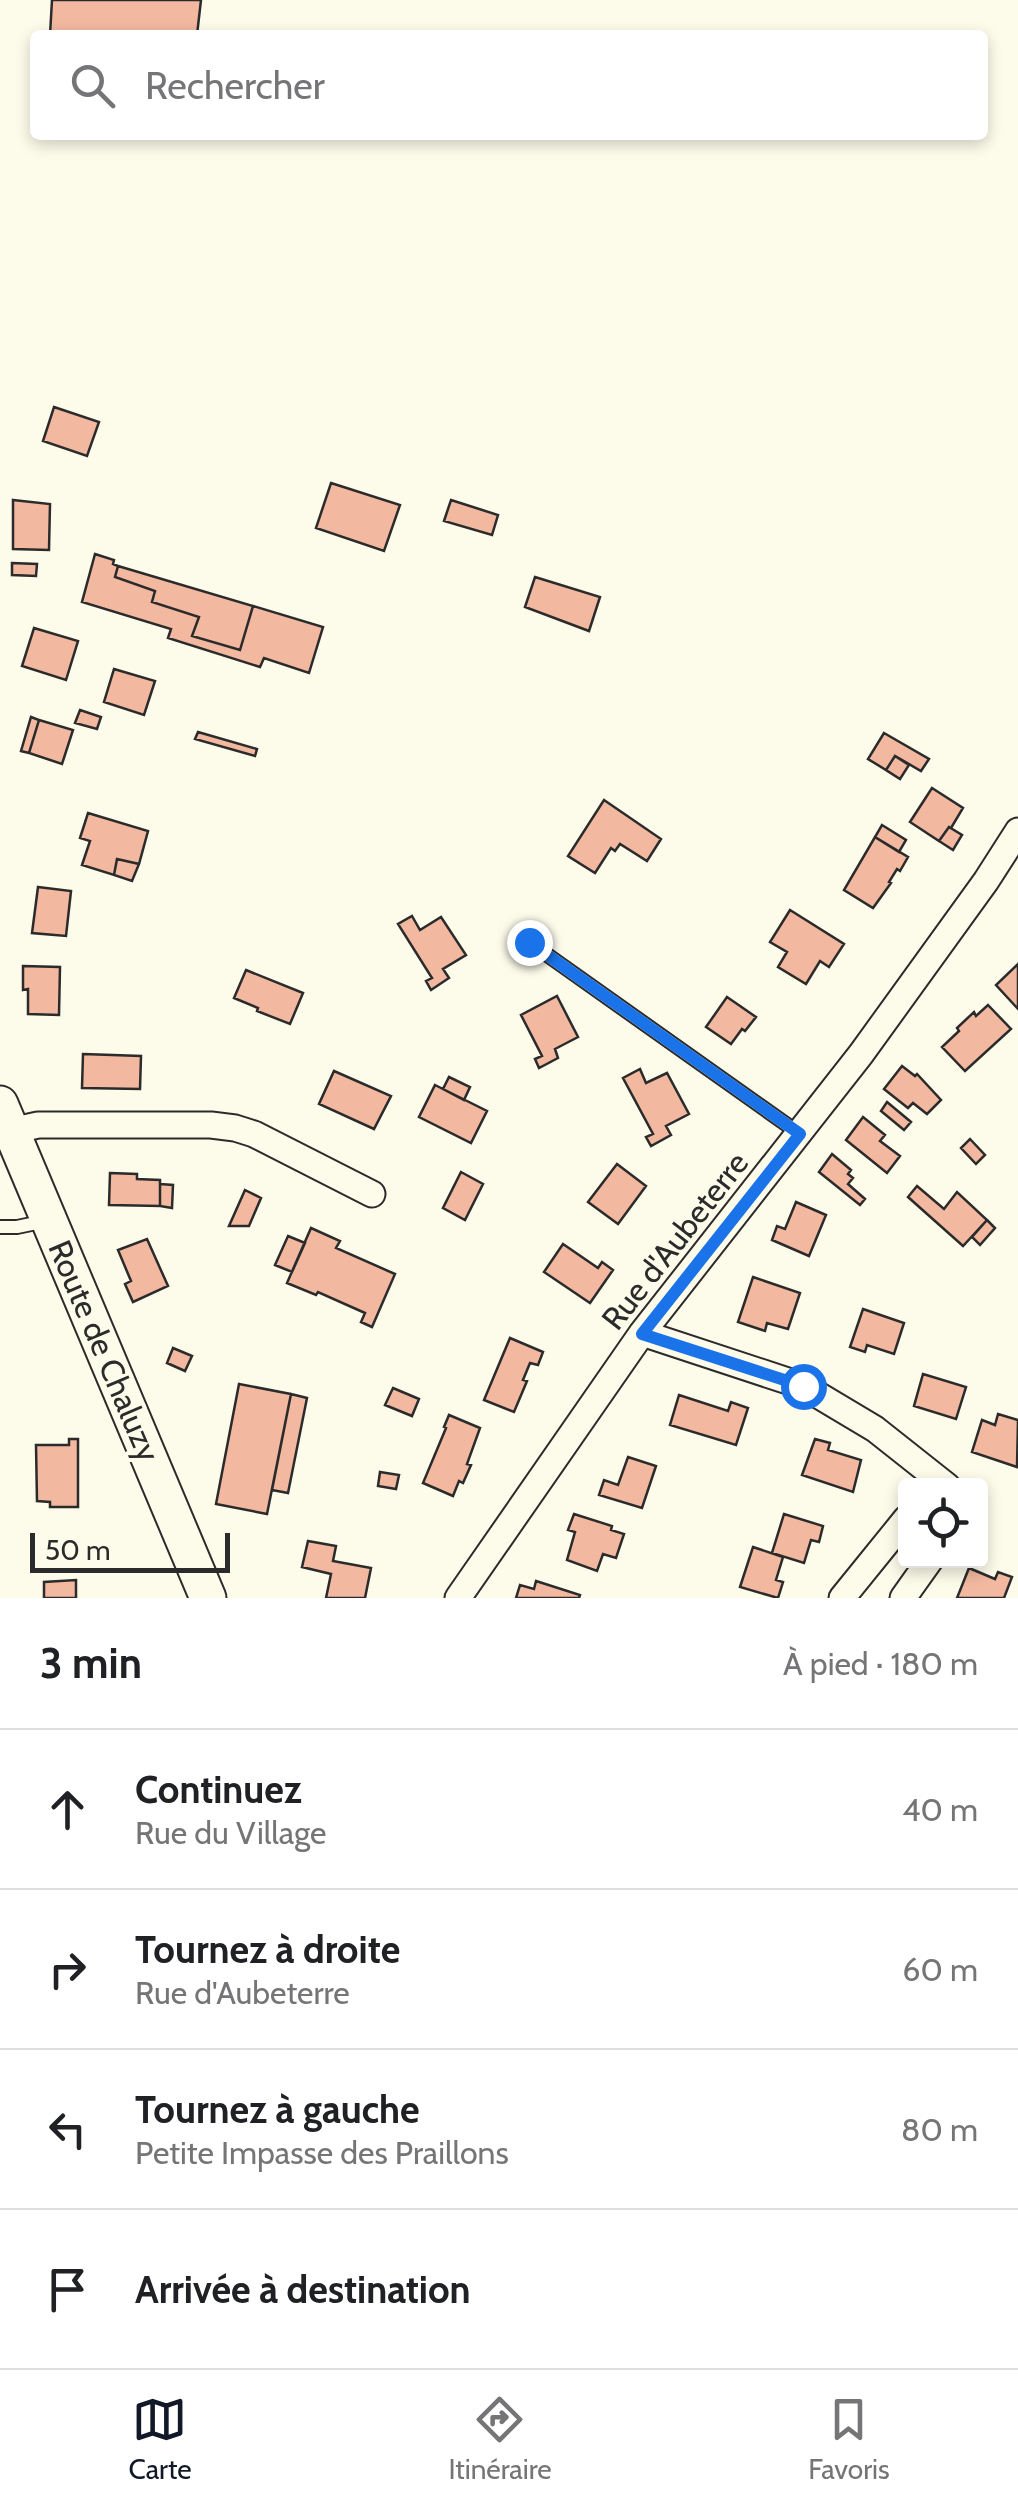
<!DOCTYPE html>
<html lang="fr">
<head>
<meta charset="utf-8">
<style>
	body { margin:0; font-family:Cabin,sans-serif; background:#f2f2f2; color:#202124 }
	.controls { position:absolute; right:30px; bottom:30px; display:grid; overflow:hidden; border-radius:10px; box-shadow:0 5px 15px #0003 }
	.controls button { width:90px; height:90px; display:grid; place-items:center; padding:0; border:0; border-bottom:2px solid #e0e0e0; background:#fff; color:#202124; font:50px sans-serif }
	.scale { position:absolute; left:30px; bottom:25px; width:200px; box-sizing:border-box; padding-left:10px; border:5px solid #2b2b2b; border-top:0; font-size:28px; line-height:35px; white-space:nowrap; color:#2b2b2b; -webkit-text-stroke:8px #fdfbea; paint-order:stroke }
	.stop { position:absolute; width:30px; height:30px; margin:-22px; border:8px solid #1a73e8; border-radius:50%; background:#fff }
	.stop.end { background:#1a73e8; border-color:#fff; box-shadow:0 2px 10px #0008 }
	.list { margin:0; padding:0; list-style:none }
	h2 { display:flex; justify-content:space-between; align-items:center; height:130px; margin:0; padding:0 40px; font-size:42px }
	h2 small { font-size:32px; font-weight:400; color:#757577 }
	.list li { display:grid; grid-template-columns:65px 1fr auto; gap:30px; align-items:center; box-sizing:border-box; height:160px; padding:0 40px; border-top:2px solid #e0e0e0 }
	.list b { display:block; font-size:38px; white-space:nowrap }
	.list p { margin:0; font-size:32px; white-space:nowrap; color:#757577 }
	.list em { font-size:32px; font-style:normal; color:#757577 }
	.icon { flex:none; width:55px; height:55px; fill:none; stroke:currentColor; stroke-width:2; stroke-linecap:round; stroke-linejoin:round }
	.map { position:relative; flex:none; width:1018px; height:1598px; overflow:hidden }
	.search { position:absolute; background:#fff; box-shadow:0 5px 15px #0003; left:30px; right:30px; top:30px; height:110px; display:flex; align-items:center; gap:25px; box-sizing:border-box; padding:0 35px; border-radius:10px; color:#757577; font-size:38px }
	.sheet { height:770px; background:#fff }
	nav { display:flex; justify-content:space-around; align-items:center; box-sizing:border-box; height:140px; border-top:2px solid #e0e0e0; background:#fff; font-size:28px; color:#757577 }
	nav a { display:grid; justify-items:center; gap:5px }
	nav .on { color:#111827 }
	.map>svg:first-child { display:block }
	.building { fill:#f2b8a0; stroke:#2b2b2b; stroke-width:2.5 }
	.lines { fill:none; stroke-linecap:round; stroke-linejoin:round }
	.lane-casing { stroke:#2b2b2b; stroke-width:16 }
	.street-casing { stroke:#2b2b2b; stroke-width:29 }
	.secondary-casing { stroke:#2b2b2b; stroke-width:39 }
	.lane { stroke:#fdfbea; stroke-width:12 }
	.street { stroke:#fdfbea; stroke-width:25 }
	.secondary { stroke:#fdfbea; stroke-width:35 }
	.route { stroke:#1a73e8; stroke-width:12 }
	.labels { text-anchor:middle; stroke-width:8; stroke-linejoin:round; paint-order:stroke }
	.street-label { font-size:32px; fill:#2b2b2b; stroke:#fdfbea }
</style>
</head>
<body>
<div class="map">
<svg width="1018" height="1598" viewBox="0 0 1018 1598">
	<rect width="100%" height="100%" fill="#fdfbea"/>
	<path class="building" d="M52,0H201L197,35H50Z
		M54,407L99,422L87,456L43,441Z
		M331,483L400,505L384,551L316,528Z
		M13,500L50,504L49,550L13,549Z
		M451,500L498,515L492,535L444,521Z
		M95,554L114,560L113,564L118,566L115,577L155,591L152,602L199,617L192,636L240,650L253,606L323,627L309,673L264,658L260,667L168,638L171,629L82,602Z
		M12,563L37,564L36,576L12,575Z
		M118,566L253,606L240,650L192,636L199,617L152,602L155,591L115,577Z
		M535,577L600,597L589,631L525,607Z
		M34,628L78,641L66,680L22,666Z
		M114,669L155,681L144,715L104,702Z
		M80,710L101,717L97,729L75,723Z
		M31,717L39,720L29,753L21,751Z
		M39,720L73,730L62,764L29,753Z
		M198,732L257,749L255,756L195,739Z
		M884,733L929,759L921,771L895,756L886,770L868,759Z
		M895,756L909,765L900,779L886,770Z
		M932,788L963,808L951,828L949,827L939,841L910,822Z
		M604,800L661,839L647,861L620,844L615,851L611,848L595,873L568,856Z
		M88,813L148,831L139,864L117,859L114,875L82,865L90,841L80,838Z
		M882,825L906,840L899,852L875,837Z
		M949,827L962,835L953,850L939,841Z
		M875,837L908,857L900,871L897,869L889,882L891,883L873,908L844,890Z
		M117,859L139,864L132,881L114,875Z
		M38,887L71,891L66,936L32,933Z
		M790,910L844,944L829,967L820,961L806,984L778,967L787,952L770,942Z
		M412,916L420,930L441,917L466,955L443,969L449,978L431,990L426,981L432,978L398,924Z
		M1018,964V1009L996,985Z
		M23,966L60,967L59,1015L28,1014V989L23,990Z
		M246,970L303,993L290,1024L257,1011L258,1008L234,998Z
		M557,996L578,1037L555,1049L558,1058L539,1068L535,1059L542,1056L521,1015Z
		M727,997L756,1017L745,1031L742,1029L731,1044L706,1027Z
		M988,1005L1011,1029L965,1071L942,1047L959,1031L957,1028L974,1012L976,1016Z
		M83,1054L141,1056L140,1089L82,1088Z
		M902,1066L915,1076L917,1074L941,1100L927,1114L913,1103L908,1108L884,1089Z
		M640,1069L646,1083L667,1073L689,1114L666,1126L671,1135L651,1146L646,1137L653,1134L623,1078Z
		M334,1071L391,1096L374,1129L319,1104Z
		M449,1077L470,1087L464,1100L443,1089Z
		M435,1085L487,1111L471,1143L419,1117Z
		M887,1102L911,1122L904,1130L881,1111Z
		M863,1117L885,1135L880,1141L900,1156L887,1173L846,1140Z
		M970,1139L985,1155L976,1164L961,1148Z
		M832,1154L851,1170L848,1174L853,1178L848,1184L865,1199L860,1205L819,1172Z
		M617,1164L646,1186L618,1224L588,1202Z
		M461,1172L483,1184L465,1220L443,1208Z
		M110,1173L137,1174V1179L160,1180V1206L109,1205Z
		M160,1184L173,1185L172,1208L160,1206Z
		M917,1186L944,1209L957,1192L987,1220L963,1246L908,1197Z
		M245,1190L261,1198L249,1226H229Z
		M796,1202L826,1215L809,1256L772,1240L777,1226L785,1229Z
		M987,1220L995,1228L980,1245L972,1237Z
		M311,1228L340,1241L336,1248L395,1274L372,1327L361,1322L365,1313L318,1292L316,1295L287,1283Z
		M288,1236L305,1243L292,1272L275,1265Z
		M147,1239L168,1286L133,1302L125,1284L131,1281L118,1250Z
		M563,1244L598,1268L602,1262L613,1270L590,1303L544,1272Z
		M753,1277L800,1293L788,1329L767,1323L765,1331L738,1322Z
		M863,1309L904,1323L894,1354L867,1345L865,1352L850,1347Z
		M510,1338L543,1352L538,1365L530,1363L523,1380L527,1381L514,1412L484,1400Z
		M173,1348L192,1356L185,1371L167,1363Z
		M923,1374L966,1387L956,1419L914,1406Z
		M239,1384L291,1394L267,1514L216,1504Z
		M393,1388L419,1399L412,1416L385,1405Z
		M291,1394L307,1398L288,1493L272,1490Z
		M679,1395L728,1411L731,1402L748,1408L736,1445L670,1425Z
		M998,1414L1018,1420L1017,1467L972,1452L982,1420L995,1425Z
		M449,1415L480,1428L467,1464L471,1465L463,1483L459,1481L453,1496L423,1483L446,1428L444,1427Z
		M69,1439H78V1507H50V1502L37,1501L36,1445H69Z
		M815,1439L830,1443L828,1450L861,1460L853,1492L802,1475Z
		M628,1457L656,1466L642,1508L599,1495L604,1480L618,1485Z
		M380,1472L399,1475L396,1489L378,1486Z
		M574,1514L612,1526L611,1530L624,1534L616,1558L603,1554L597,1571L567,1560L575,1532L568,1530Z
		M784,1514L823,1526L819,1542L811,1540L804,1563L772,1553Z
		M308,1541L336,1546L333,1561L371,1568L365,1598H326L331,1574L302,1567Z
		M753,1547L783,1557L776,1580L783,1582L778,1598L740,1587Z
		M969,1568L995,1579L998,1572L1012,1577L1004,1598H957Z
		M76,1580V1598H44V1582Z
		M536,1581L580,1595L579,1598H516L520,1585L534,1589Z"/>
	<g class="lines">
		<g class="lane-casing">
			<path id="lane" d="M529,942L800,1134
				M0,1227H17L46,1221"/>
		</g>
		<g class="street-casing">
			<path id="street" d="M11,1131L38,1125H211L235,1128L254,1134L372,1194
				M642,1333L803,1386L875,1429L947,1486
				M458,1598L642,1333L861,1054L986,881L1018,831
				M842,1598L906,1519
				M903,1598L930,1560"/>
		</g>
		<g class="secondary-casing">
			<path id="secondary" d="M0,1104L208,1598"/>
		</g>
		<use href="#lane" class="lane"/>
		<use href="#street" class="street"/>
		<use href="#secondary" class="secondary"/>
	</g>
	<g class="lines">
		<path class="route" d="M529,942L800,1134L642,1334L803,1386"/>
	</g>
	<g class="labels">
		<g class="street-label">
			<text transform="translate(675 1241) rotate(-52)" y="11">Rue d'Aubeterre</text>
			<text transform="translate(104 1351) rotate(67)" y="11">Route de Chaluzy</text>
		</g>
	</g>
</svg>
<div class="controls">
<button><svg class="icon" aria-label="locate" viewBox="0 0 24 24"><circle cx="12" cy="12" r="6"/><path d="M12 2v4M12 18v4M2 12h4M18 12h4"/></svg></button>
</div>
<div class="scale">50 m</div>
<div class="stop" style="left:803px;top:1386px"></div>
<div class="stop end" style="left:529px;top:942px"></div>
<div class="search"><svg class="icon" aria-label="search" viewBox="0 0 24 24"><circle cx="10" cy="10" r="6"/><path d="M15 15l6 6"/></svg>Rechercher</div>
</div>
<section class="sheet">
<h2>3 min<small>À pied · 180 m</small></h2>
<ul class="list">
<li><svg class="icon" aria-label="ahead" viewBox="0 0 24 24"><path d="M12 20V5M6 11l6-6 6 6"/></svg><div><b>Continuez</b><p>Rue du Village</p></div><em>40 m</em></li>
<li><svg class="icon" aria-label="right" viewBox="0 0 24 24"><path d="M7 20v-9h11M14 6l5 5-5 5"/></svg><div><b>Tournez à droite</b><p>Rue d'Aubeterre</p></div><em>60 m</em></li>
<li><svg class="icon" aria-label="left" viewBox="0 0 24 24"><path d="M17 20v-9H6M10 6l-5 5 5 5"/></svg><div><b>Tournez à gauche</b><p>Petite Impasse des Praillons</p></div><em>80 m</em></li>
<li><svg class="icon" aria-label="arrive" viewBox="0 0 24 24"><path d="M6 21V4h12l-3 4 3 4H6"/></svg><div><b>Arrivée à destination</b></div></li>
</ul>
</section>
<nav>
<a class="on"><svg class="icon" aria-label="map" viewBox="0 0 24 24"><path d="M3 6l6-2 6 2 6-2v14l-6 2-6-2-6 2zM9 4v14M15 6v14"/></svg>Carte</a>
<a><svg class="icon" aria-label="directions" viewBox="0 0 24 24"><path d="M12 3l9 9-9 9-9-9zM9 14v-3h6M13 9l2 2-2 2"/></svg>Itinéraire</a>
<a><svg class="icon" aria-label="saved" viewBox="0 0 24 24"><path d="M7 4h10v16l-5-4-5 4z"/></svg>Favoris</a>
</nav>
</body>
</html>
